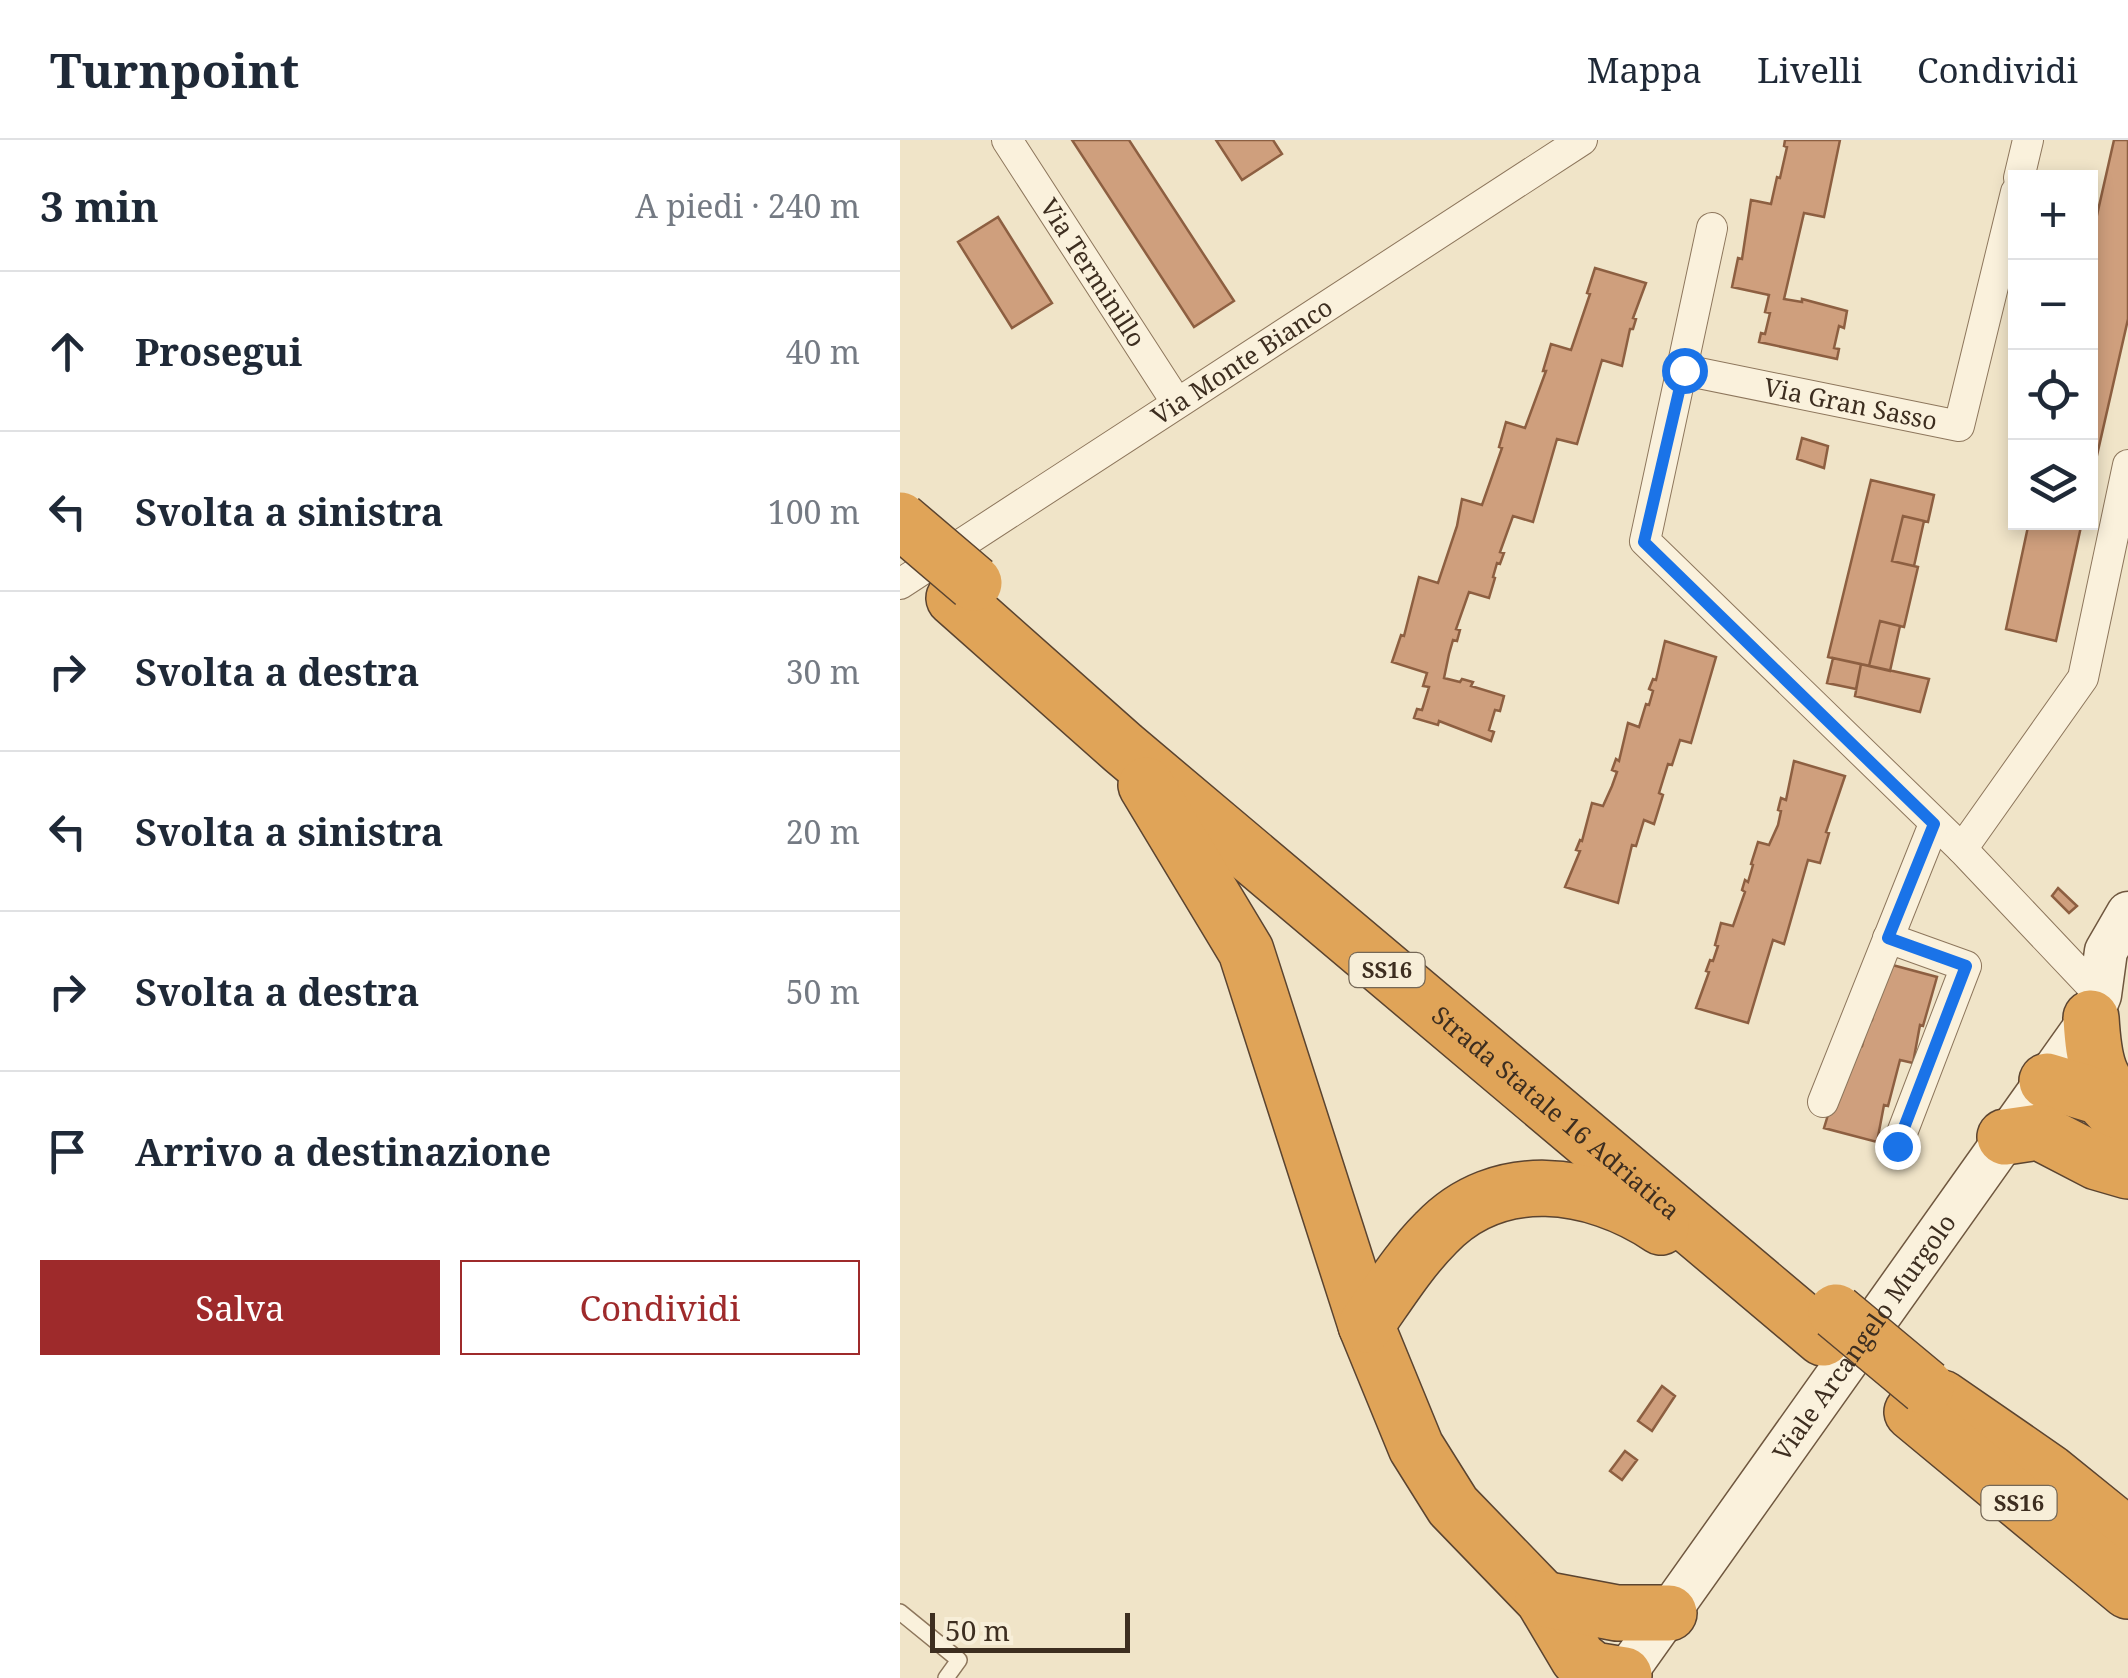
<!DOCTYPE html>
<html lang="it">
<head>
<meta charset="utf-8">
<style>
	body { margin:0; font-family:"Noto Serif",serif; background:#f2f2f3; color:#1f2937 }
	.controls { position:absolute; right:30px; top:30px; display:grid; overflow:hidden; border-radius:0px; box-shadow:0 5px 15px #0003 }
	.controls button { width:90px; height:90px; display:grid; place-items:center; padding:0; border:0; border-bottom:2px solid #e0e1e3; background:#fff; color:#1f2937; font:50px sans-serif }
	.scale { position:absolute; left:30px; bottom:25px; width:200px; box-sizing:border-box; padding-left:10px; border:5px solid #3d2e20; border-top:0; font-size:28px; line-height:35px; white-space:nowrap; color:#3d2e20; -webkit-text-stroke:8px #f7eed8; paint-order:stroke }
	.stop { position:absolute; width:30px; height:30px; margin:-22px; border:8px solid #1a73e8; border-radius:50%; background:#fff }
	.stop.end { background:#1a73e8; border-color:#fff; box-shadow:0 2px 10px #0008 }
	.list { margin:0; padding:0; list-style:none }
	h2 { display:flex; justify-content:space-between; align-items:center; height:130px; margin:0; padding:0 40px; font-size:42px }
	h2 small { font-size:32px; font-weight:400; color:#747a83 }
	.list li { display:grid; grid-template-columns:65px 1fr auto; gap:30px; align-items:center; box-sizing:border-box; height:160px; padding:0 40px; border-top:2px solid #e0e1e3 }
	.list b { display:block; font-size:38px; white-space:nowrap }
	.list em { font-size:32px; font-style:normal; color:#747a83 }
	.actions { display:flex; gap:20px; padding:30px 40px }
	.actions a { flex:1; padding:22px 0; border:2px solid #9e2a2b; border-radius:0px; text-align:center; font-size:35px; color:#9e2a2b }
	.actions .main { background:#9e2a2b; color:#fff }
	.icon { flex:none; width:55px; height:55px; fill:none; stroke:currentColor; stroke-width:2; stroke-linecap:round; stroke-linejoin:round }
	.map { position:relative; flex:none; width:1228px; height:1538px; overflow:hidden }
	header { display:flex; align-items:center; gap:60px; box-sizing:border-box; height:140px; padding:0 50px; background:#fff; border-bottom:2px solid #e0e1e3 }
	header strong { font-size:48px }
	nav { display:flex; gap:55px; margin-inline-start:auto; font-size:35px }
	main { display:flex }
	aside { flex:1; background:#fff }
	.map>svg:first-child { display:block }
	.building { fill:#cf9f7d; stroke:#8d5f41; stroke-width:2.5 }
	.lines { fill:none; stroke-linecap:round; stroke-linejoin:round }
	.lane-casing { stroke:#8d765c; stroke-width:18 }
	.street-casing { stroke:#8d765c; stroke-width:32 }
	.secondary-casing { stroke:#6f573f; stroke-width:45 }
	.highway-casing { stroke:#5b4430; stroke-width:58 }
	.lane { stroke:#faf1dc; stroke-width:15 }
	.street { stroke:#faf1dc; stroke-width:30 }
	.secondary { stroke:#faf1dc; stroke-width:42 }
	.highway { stroke:#e0a458; stroke-width:55 }
	.highway-bridge-casing { stroke:#5b4430; stroke-width:58; stroke-linecap:butt }
	.highway-bridge { stroke:#e0a458; stroke-width:55 }
	.route { stroke:#1a73e8; stroke-width:12 }
	.labels { text-anchor:middle; stroke-width:9; stroke-linejoin:round; paint-order:stroke }
	.shield { fill:#f7eed8; stroke:#756857; stroke-width:2.5 }
	.shield-label { font-size:22px; font-weight:bold; fill:#3d2e20 }
	.street-label { font-size:25px; fill:#3d2e20; stroke:#f7eed8 }
</style>
</head>
<body>
<header>
<strong>Turnpoint</strong>
<nav><a>Mappa</a><a>Livelli</a><a>Condividi</a></nav>
</header>
<main>
<aside>
<h2>3 min<small>A piedi · 240 m</small></h2>
<ul class="list">
<li><svg class="icon" aria-label="ahead" viewBox="0 0 24 24"><path d="M12 20V5M6 11l6-6 6 6"/></svg><div><b>Prosegui</b></div><em>40 m</em></li>
<li><svg class="icon" aria-label="left" viewBox="0 0 24 24"><path d="M17 20v-9H6M10 6l-5 5 5 5"/></svg><div><b>Svolta a sinistra</b></div><em>100 m</em></li>
<li><svg class="icon" aria-label="right" viewBox="0 0 24 24"><path d="M7 20v-9h11M14 6l5 5-5 5"/></svg><div><b>Svolta a destra</b></div><em>30 m</em></li>
<li><svg class="icon" aria-label="left" viewBox="0 0 24 24"><path d="M17 20v-9H6M10 6l-5 5 5 5"/></svg><div><b>Svolta a sinistra</b></div><em>20 m</em></li>
<li><svg class="icon" aria-label="right" viewBox="0 0 24 24"><path d="M7 20v-9h11M14 6l5 5-5 5"/></svg><div><b>Svolta a destra</b></div><em>50 m</em></li>
<li><svg class="icon" aria-label="arrive" viewBox="0 0 24 24"><path d="M6 21V4h12l-3 4 3 4H6"/></svg><div><b>Arrivo a destinazione</b></div></li>
</ul>
<div class="actions"><a class="main">Salva</a><a>Condividi</a></div>
</aside>
<div class="map">
<svg width="1228" height="1538" viewBox="0 0 1228 1538">
	<rect width="100%" height="100%" fill="#f0e4c8"/>
	<path class="building" d="M172,0H229L334,161L294,187Z
		M316,0H373L382,14L342,40Z
		M885,0H940L924,77L904,73L884,159L902,162V159L947,171L944,188L939,186L934,208L939,209L937,219L859,202L861,193L865,194L870,173L865,172L869,155L832,147L838,118L842,119L851,60L871,64L877,37L880,38L887,7L884,6Z
		M1214,0H1228V179L1190,346V106Z
		M98,77L152,163L112,188L58,102Z
		M695,128L746,143L733,178L736,179L733,189H730L722,226L702,220L677,304L657,299L633,382L613,376L600,412L604,413L600,424L597,423L593,437L595,438L589,458L569,452L556,489L560,490L557,501L553,500L549,514L544,538L560,542L562,539L573,542L571,546L604,556L600,571L595,570L589,590L594,592L591,601L539,581L538,585L514,578L517,569L522,570L529,547L523,546L527,533L492,522L501,495L504,496L519,437L538,443L557,386L562,359L582,365L602,308L599,307L606,282L625,288L646,231H643L651,204L671,210L690,154L687,153Z
		M902,298L928,306L924,328L897,319Z
		M971,340L1034,355L1028,382L1003,376L992,421L1018,427L1004,487L980,481L969,526L928,517Z
		M1003,376L1024,381L1014,426L992,421Z
		M1129,382H1182L1156,501L1106,489Z
		M980,481L1000,486L990,531L969,526Z
		M765,501L816,517L791,603L780,600L772,625L768,624L759,653L763,655L754,684L744,680L736,706L732,705L718,763L665,747L680,711L676,710L680,700L682,701L692,663L703,666L712,646L717,632L712,630L716,619L719,621L728,583L739,587L746,564L749,565L753,551L749,549L753,539L756,540Z
		M933,518L961,524L956,549L927,543Z
		M961,524L1029,539L1020,572L955,556Z
		M894,621L945,636L926,692L929,693L920,723L908,720L884,804L873,800L848,883L796,868L809,832L806,831L810,820L813,821L818,806L815,805L821,783L833,786L845,752L842,750L845,740L848,742L853,725L851,724L858,702L869,705L878,685L881,671L878,670L881,658L886,660Z
		M1158,748L1177,766L1169,773L1152,756Z
		M985,823L1037,837L1023,886L1020,885L1013,923L1000,920L988,966L984,965L977,1002L924,988L950,903L962,906L969,879L972,880Z
		M762,1246L775,1256L752,1291L738,1281Z
		M725,1311L737,1320L722,1340L710,1331Z"/>
	<g class="lines">
		<g class="lane-casing">
			<path id="lane" d="M0,1472L59,1520L46,1538"/>
		</g>
		<g class="street-casing">
			<g id="street">
				<path id="s1" d="M107,0L277,263"/>
				<path d="M1119,38L1128,0"/>
				<path d="M812,88L745,401L1062,709L1200,855"/>
				<path id="s2" d="M784,230L1059,286L1116,52"/>
				<path id="s3" d="M0,444L682,0"/>
				<path d="M1062,709L1183,538L1228,325"/>
				<path d="M988,798L1066,826L997,1006"/>
				<path d="M923,962L1034,684"/>
			</g>
		</g>
		<g class="secondary-casing">
			<g id="secondary">
				<path id="s4" d="M722,1538L1191,878L1200,855L1206,811L1228,773"/>
			</g>
		</g>
		<g class="highway-casing">
			<g id="highway">
				<path id="s5" d="M54,458L223,608L923,1198"/>
				<path d="M246,645L346,811L466,1185L516,1307L553,1366L643,1459L678,1518L693,1530L724,1535"/>
				<path d="M1191,878C1194,927 1198,937 1228,975"/>
				<path d="M1147,941L1200,957L1226,985"/>
				<path d="M1105,997L1139,992L1197,1022L1228,1031"/>
				<path d="M466,1185C488,1154 509,1120 536,1093C598,1028 692,1041 761,1087"/>
				<path d="M1042,1258L1149,1332L1228,1396"/>
				<path d="M1012,1272L1228,1451"/>
				<path d="M643,1459L717,1473H769"/>
			</g>
		</g>
		<use href="#lane" class="lane"/>
		<use href="#street" class="street"/>
		<use href="#secondary" class="secondary"/>
		<use href="#highway" class="highway"/>
		<g class="highway-bridge-casing">
			<path id="highway-bridge" d="M0,380L74,443
				M936,1172L1026,1247"/>
		</g>
		<use href="#highway-bridge" class="highway-bridge"/>
	</g>
	<g class="lines">
		<path class="route" d="M784,230L744,402L1034,684L988,798L1066,826L997,1006"/>
	</g>
	<g class="labels">
		<g class="shield">
			<rect x="449.5" y="813" width="75" height="34" rx="8"/>
			<rect x="1081.5" y="1346" width="75" height="34" rx="8"/>
		</g>
		<g class="shield-label">
			<text x="487" y="838">SS16</text>
			<text x="1119" y="1371">SS16</text>
		</g>
		<g class="street-label">
			<text dy="9" stroke="none"><textPath href="#s1" startOffset="158">Via Terminillo</textPath></text>
			<text dy="9" stroke="none"><textPath href="#s3" startOffset="408">Via Monte Bianco</textPath></text>
			<text dy="9" stroke="none"><textPath href="#s2" startOffset="170">Via Gran Sasso</textPath></text>
			<text dy="9" stroke="none"><textPath href="#s5" startOffset="792">Strada Statale 16 Adriatica</textPath></text>
			<text dy="9" stroke="none"><textPath href="#s4" startOffset="418">Viale Arcangelo Murgolo</textPath></text>
		</g>
	</g>
</svg>
<div class="controls">
<button>+</button>
<button>−</button>
<button><svg class="icon" aria-label="locate" viewBox="0 0 24 24"><circle cx="12" cy="12" r="6"/><path d="M12 2v4M12 18v4M2 12h4M18 12h4"/></svg></button>
<button><svg class="icon" aria-label="layers" viewBox="0 0 24 24"><path d="M12 4l9 5-9 5-9-5zM3 14l9 5 9-5"/></svg></button>
</div>
<div class="scale">50 m</div>
<div class="stop" style="left:784px;top:230px"></div>
<div class="stop end" style="left:997px;top:1006px"></div>
</div>
</main>
</body>
</html>
